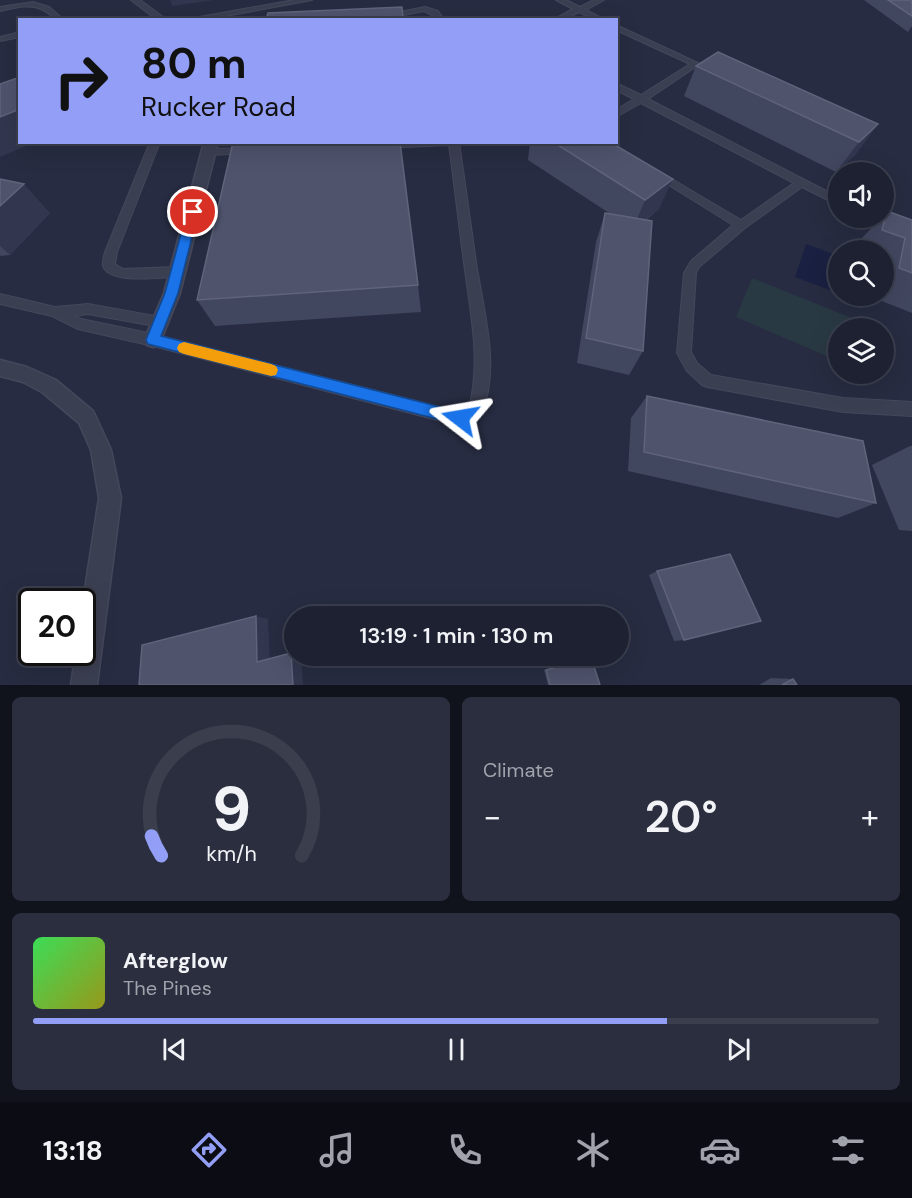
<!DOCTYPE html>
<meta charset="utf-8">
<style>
:root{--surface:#1d2132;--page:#2a2e3e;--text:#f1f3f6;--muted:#a0a3ac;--line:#3b3e4d;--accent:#939ff7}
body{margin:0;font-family:"DM Sans",sans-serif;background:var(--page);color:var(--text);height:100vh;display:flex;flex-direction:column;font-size:22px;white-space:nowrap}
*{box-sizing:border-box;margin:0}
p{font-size:20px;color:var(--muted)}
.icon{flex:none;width:33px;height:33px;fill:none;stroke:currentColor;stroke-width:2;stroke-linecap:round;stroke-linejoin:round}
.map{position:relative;height:685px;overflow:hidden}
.sheet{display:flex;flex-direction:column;gap:12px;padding:12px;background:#10121c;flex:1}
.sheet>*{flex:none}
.hud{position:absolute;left:18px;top:18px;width:600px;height:126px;border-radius:0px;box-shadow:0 6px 24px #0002,0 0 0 2px var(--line);background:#939ff7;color:#111;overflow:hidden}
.tools{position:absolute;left:828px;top:162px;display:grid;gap:12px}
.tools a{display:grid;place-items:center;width:66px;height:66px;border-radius:50%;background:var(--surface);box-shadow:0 6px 24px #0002,0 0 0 2px var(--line);font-size:30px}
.speed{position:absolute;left:18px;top:588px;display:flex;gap:12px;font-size:30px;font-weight:700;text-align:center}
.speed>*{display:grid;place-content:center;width:78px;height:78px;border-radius:50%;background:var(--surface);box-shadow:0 6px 24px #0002,0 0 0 2px var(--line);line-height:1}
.speed .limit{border:3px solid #111;border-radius:9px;background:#fff;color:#111}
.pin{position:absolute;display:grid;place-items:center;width:51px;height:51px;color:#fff;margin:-26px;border:3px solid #fff;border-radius:50%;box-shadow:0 2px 6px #0007}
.me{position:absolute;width:66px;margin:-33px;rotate:284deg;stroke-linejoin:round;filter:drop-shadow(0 0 4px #0008)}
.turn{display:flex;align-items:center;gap:21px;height:126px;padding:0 24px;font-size:27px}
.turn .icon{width:78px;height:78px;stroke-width:2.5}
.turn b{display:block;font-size:42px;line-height:51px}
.big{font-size:45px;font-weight:600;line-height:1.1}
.sheet .card{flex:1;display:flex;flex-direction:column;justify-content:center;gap:9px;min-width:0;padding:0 21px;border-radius:9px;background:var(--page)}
.sheet .dial{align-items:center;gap:0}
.dial svg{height:156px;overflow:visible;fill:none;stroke:var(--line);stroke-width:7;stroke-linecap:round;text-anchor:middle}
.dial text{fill:var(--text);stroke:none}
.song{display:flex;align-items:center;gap:18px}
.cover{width:72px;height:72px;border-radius:9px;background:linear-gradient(135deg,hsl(130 70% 55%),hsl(60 70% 35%))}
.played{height:6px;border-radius:3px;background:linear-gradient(90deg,var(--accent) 75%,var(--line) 75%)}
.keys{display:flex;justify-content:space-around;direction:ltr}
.heat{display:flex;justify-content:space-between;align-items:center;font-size:33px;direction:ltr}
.sheet .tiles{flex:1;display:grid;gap:12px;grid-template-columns:1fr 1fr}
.card:last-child{grid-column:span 2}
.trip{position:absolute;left:284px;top:606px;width:345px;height:60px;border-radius:30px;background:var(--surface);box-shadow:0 6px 24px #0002,0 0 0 2px var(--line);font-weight:600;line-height:60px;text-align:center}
.tabs{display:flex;height:96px;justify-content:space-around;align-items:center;background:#0c0d14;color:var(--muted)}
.tabs .icon{width:42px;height:42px}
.tabs .on{color:var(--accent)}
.tabs b{font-size:27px;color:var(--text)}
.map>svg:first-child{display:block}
.green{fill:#293943}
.water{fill:#1a2041}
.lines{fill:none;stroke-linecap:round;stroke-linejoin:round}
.service-casing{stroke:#45485b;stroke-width:2}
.minor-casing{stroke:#45485b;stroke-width:3}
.service{fill:#3b3f52;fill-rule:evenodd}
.minor{fill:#3b3f52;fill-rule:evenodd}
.wall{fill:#424760}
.shaded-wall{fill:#32374f}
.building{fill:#4f536c;stroke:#5f647b;stroke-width:1.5}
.route{fill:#1a73e8;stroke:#114b97;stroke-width:1.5}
.slow{fill:#f59e0b}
</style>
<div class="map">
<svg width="912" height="685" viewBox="0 0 912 685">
<rect width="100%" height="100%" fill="#272c42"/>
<path class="green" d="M752 278 872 326 871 328H838V361L736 317Z"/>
<path class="water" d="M806 244 833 254 828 274 838 278V293L795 277Z"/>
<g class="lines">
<g class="service-casing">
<path id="service" d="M131 0H140L167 20H157Z
M294 0H312L204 20H183Z
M556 0H566L580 7 594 0H604L586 10 605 20H594L579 12 564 20H553L573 9Z
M33 2 49 7 64 20C54 20 51 14 43 10 29 3 14 8 0 11V7Z
M425 7 438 11 444 20H436L432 15 424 11 379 20H359Z
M616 25 700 64 648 99 838 197V205L802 187 745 228 699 267 696 273 691 352 697 363 711 375 843 398 912 402V416L843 412 707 387 702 385 687 371 677 353 684 273 691 261 733 225 651 174 656 171 660 172 741 220 794 183 641 103 616 117V110L634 99 616 90V83L641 95 690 64 616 30Z
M20 32V37L0 41V37Z
M150 142H160L117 252 115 264 123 269 177 267 183 272 177 277C162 277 109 285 103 266 102 263 104 256 105 252Z
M459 142C465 182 470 222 476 262 483 310 502 370 480 417L460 426 153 346 78 329 52 316 0 304V294L55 307 88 304 160 317 165 318 167 322 165 326 160 327 88 314 74 316 81 319 153 334 459 412 469 408C481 362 471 316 465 270 459 228 455 187 449 145L384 148 379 145 381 142Z
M248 148 252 149V153L208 155 203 152 208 149Z
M884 215 912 220V228L877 222 871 218H884Z"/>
</g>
<g class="minor-casing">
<path id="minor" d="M204 142H218L180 293 159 345 153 347 147 345 144 340 164 293Z
M0 360 27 367 56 380 93 411 111 450 121 498 97 685H71L76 652H82V609L99 498 91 450 79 423 42 392 23 382 0 376Z"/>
</g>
<use href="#service" class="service"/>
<use href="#minor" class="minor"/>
</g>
<path class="wall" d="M864 0H911L912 4V26L908 32Z
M696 66 878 124 855 155 836 172 684 96Z
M530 142H610L659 209 646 220 643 351 629 375 577 363 596 242 605 213H609L528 160Z
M0 179 50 213 10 255 1 256 0 255Z
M887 211 912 220V313L869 296H884V250H856L860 240 881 218H884V215Z
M418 285 421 312 215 326 197 300Z
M647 396 876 503 838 518 628 471 631 418Z
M910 446H912V531L899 530 872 465Z
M657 571 684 640 674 641 649 575Z
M588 657H591L600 685H548L544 670Z
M771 678 793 679 797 685H759Z"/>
<path class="shaded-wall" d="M170 0H214L172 6Z
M20 109V142H36L0 157V117Z
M878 124 855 155 836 172 859 142Z
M673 179 659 209 633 229 645 200Z
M24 184 50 213 10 255 0 246V206Z
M256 616 268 619 270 662H257Z
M291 653H294V656H301L303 685H293Z"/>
<path class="building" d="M888 0H911L912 4V16Z
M402 7 403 20H266L268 13Z
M718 52 878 124 859 142 696 66Z
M20 77V109L0 117V84Z
M233 142H400L418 285 197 300Z
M553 142H610L673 179 645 200Z
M0 179 24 184 0 206Z
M887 211 912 220V273L899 268 905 238 882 230Z
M605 213 652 221 643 351 586 338Z
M647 396 863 441 876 503 644 452Z
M730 554 761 621 684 640 657 571Z
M256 616 257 662 291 653 293 685H139L142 645Z
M591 657 600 685H550L546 670Z
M793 679 797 685H782Z"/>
<path class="route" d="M193 208 198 212 178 293 161 336 460 412 465 414 468 418 465 423 460 425 148 344 146 340 165 293 187 212Z"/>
<path class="slow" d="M184 342 271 364 276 366 278 370 276 375 271 376 184 354 179 352 177 348 179 344Z"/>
</svg>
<div class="tools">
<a><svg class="icon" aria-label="sound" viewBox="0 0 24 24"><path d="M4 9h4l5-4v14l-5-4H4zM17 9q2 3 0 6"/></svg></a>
<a><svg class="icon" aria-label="search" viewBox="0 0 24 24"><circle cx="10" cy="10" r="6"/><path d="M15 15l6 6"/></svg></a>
<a><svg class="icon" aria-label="layers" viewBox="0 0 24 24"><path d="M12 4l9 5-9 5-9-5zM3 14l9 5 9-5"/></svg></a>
</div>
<div class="speed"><div class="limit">20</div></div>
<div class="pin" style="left:193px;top:212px;background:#d93025"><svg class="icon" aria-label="arrive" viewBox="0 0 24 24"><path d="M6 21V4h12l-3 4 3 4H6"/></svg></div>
<svg class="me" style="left:460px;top:418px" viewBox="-20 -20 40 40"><path d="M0-17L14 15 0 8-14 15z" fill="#1a73e8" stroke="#fff" stroke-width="4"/></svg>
<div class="trip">13:19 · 1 min · 130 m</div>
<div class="hud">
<div class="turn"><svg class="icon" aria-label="right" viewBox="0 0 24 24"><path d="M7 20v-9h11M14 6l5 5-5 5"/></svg><div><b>80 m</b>Rucker Road</div></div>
</div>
</div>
<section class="sheet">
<div class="tiles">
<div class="card dial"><svg viewBox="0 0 100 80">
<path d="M14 69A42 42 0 1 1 86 69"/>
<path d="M14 69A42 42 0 0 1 9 59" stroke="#939ff7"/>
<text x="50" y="56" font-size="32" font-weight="700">9</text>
<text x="50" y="72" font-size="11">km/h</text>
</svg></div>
<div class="card"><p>Climate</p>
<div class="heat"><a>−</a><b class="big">20°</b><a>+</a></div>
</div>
<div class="card">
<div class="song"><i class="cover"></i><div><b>Afterglow</b><p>The Pines</p></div></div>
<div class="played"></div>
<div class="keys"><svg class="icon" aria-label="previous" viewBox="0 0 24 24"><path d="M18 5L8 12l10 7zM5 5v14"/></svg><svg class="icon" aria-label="pause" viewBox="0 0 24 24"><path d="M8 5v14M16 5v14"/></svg><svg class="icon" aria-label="next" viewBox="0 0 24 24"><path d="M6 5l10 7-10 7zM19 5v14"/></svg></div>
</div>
</div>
</section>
<nav class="tabs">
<b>13:18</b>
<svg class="icon on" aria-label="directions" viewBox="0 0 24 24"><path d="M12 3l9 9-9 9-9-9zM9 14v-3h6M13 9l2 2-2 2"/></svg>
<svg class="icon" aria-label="music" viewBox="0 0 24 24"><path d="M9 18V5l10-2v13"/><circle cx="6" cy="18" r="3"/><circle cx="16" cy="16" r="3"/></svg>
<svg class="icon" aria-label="phone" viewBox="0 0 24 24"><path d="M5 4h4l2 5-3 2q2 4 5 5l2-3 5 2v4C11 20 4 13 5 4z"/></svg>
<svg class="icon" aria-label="climate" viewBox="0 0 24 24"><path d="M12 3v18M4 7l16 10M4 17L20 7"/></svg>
<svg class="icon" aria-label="car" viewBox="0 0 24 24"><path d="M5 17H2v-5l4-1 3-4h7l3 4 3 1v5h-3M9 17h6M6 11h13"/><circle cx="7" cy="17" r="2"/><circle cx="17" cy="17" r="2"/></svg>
<svg class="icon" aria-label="filters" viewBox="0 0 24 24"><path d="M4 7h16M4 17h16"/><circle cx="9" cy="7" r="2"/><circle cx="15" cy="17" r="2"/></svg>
</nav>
